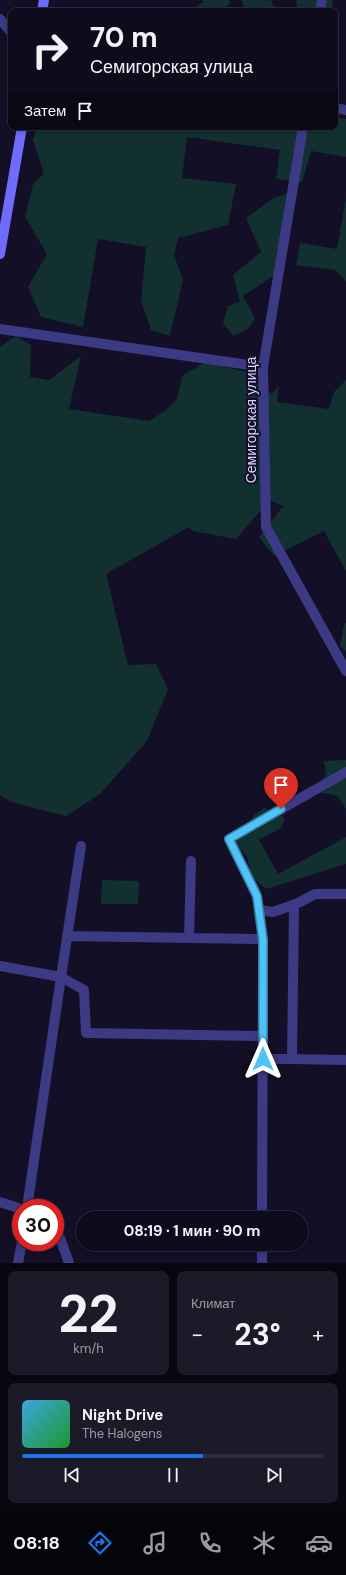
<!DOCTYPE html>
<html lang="ru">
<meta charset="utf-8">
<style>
:root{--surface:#0e0b1c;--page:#1c1929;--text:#f1f3f6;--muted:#9b9ba3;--line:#2e2b3b;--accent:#1a73e8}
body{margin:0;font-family:"DM Sans",sans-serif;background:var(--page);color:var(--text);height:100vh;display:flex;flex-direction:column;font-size:15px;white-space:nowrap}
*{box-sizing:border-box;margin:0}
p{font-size:13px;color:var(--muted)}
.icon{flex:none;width:22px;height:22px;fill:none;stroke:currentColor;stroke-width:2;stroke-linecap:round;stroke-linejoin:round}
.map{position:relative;height:1263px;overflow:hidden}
.drawer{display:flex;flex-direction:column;gap:8px;padding:8px;background:#08060f;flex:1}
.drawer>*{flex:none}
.guide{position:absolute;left:8px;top:8px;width:330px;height:122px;border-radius:8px;box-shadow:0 2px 6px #0003,0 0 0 1px var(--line);background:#0e0b1c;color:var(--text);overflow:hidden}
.speed{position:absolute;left:12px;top:1199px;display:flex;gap:8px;font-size:20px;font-weight:700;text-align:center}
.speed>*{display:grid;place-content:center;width:52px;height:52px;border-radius:50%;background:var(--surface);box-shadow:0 2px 6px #0003,0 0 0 1px var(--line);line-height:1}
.speed .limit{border:6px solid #d22;background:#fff;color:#111}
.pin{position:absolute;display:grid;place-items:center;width:34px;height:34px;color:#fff;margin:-41px -17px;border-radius:50% 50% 50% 0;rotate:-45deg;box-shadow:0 0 4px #0007}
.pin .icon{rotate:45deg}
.me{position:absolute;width:44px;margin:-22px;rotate:0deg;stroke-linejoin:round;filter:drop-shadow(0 0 3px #0008)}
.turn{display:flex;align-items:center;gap:14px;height:84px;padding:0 16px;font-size:18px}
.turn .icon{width:52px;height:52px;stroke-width:2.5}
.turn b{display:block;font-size:28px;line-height:34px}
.then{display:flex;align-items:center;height:38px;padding:0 16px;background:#0003;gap:8px;font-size:15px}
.big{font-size:30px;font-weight:700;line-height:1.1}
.drawer .card{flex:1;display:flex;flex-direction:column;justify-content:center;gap:6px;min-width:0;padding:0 14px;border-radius:8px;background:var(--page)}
.drawer .dial{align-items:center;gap:0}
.dial b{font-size:52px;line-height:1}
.song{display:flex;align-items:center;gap:12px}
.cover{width:48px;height:48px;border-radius:6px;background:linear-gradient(135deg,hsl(200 70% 55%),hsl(130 70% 35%))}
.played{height:4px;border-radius:2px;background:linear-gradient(90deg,var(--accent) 60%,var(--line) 60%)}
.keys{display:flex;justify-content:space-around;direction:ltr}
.heat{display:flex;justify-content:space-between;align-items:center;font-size:22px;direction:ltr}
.drawer .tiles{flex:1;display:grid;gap:8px;grid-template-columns:1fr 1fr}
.card:last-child{grid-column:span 2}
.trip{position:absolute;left:76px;top:1211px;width:232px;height:40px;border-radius:20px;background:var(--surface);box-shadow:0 2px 6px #0003,0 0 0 1px var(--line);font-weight:700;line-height:40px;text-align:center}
.tabs{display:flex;height:64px;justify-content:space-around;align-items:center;background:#06040b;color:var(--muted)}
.tabs .icon{width:28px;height:28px}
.tabs .selected{color:var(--accent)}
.tabs b{font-size:18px;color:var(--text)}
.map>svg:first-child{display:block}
.green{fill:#12302f}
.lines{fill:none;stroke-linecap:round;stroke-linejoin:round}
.service{stroke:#3d3a85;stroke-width:10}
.minor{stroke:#3d3a85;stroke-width:10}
.secondary{stroke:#6f6bff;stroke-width:10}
.route-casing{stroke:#337fa1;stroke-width:10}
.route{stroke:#4fc3f7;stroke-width:7}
.labels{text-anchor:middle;stroke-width:4;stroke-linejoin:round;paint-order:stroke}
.street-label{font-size:14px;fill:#d9d4ff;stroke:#130f26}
</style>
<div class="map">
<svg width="346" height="1263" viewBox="0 0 346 1263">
<rect width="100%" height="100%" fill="#130f26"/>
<path class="green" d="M202 0H229L230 4 219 11H190L203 2Z
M242 0H271L273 6 284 9 283 11H245Z
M296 0H333L331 11H298Z
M335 117 346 119V157L311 151 302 182 276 179 280 150 187 137 182 178 236 184 228 225 178 238 174 255 183 280 170 336 151 330 141 301 146 247 98 239 83 327 41 317 28 287 47 254 25 217 33 184 44 174 33 140 38 127H335Z
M288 193 275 275 243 296 255 318 249 328 233 336 223 323 228 306 240 302 233 275 261 252 246 218 272 199Z
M346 198V281L335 270 296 265 300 243 337 249Z
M16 336 31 345 30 377 49 380 81 356 69 409 149 421 166 410 177 399 182 376 205 362 256 374 259 390 272 393 279 386 277 402 329 409 334 392 346 380V571L324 531 274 556 259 537 283 506 270 500 236 539 193 531 189 527 106 574 128 665 156 664 168 689 147 741 100 794 66 816 11 802 0 795V347Z
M346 623V651L340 647 344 624Z
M346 760V809L338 796 318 792 326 772 324 761Z
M264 808 285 818 281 828 259 840 278 874 346 837V864L266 889 251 876 247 856 234 842 255 814Z
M102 880 139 881 138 904H101Z"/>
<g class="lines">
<path class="service" d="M335 108 346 110
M81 846 61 977 84 990 86 1033 263 1036
M294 905 292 1059 346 1060
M259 910 273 912 298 903 315 894H346
M67 936 262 939
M189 938 191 861
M0 966 61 977 27 1208
M263 1059H292
M55 1234 60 1238 69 1263
M18 1263 22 1242"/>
<path class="minor" d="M320 11 322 0
M0 19 11 32
M303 127 263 367 266 527 346 671
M0 329 263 367
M0 1202 21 1209
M262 1218 263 940 257 896 229 839 346 772
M262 1263V1244"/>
<path class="secondary" d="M42 11 44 0
M0 254 22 127"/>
</g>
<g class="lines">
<g class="route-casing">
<path id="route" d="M263 1059V940L257 896 229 839 281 809"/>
</g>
<use href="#route" class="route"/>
</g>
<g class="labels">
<g class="street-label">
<text transform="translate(251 420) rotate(-90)" y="5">Семигорская улица</text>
</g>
</g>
</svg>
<div class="speed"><div class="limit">30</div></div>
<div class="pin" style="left:281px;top:809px;background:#d93025"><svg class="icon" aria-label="arrive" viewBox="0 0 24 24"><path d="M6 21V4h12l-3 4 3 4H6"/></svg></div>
<svg class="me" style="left:263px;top:1059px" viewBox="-20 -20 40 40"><path d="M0-17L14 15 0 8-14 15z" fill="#4fc3f7" stroke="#fff" stroke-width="4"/></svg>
<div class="trip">08:19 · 1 мин · 90 m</div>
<div class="guide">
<div class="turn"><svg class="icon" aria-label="right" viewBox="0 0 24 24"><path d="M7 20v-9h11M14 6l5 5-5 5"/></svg><div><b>70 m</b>Семигорская улица</div></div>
<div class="then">Затем<svg class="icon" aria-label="arrive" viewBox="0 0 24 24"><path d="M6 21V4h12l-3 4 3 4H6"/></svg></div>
</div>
</div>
<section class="drawer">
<div class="tiles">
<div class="card dial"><b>22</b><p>km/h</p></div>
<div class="card"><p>Климат</p>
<div class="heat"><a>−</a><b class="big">23°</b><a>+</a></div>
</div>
<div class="card">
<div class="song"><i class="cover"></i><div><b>Night Drive</b><p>The Halogens</p></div></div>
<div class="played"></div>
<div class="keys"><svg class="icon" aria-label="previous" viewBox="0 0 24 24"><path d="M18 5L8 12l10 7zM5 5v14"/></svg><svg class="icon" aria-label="pause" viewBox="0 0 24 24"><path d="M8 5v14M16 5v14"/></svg><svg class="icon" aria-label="next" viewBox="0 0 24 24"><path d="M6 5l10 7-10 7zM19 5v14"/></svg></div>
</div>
</div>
</section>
<nav class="tabs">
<b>08:18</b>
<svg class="icon selected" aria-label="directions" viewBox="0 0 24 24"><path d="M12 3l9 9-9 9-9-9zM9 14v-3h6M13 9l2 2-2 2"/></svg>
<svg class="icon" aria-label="music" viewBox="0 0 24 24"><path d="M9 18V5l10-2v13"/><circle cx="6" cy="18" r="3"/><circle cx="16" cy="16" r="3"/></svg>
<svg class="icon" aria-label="phone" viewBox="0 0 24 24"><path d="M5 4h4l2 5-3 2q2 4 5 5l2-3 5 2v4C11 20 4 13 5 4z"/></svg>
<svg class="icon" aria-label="climate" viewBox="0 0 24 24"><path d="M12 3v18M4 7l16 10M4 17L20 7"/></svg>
<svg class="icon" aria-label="car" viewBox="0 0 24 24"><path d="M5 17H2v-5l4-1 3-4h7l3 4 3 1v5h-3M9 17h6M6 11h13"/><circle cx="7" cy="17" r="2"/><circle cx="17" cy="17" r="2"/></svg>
</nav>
